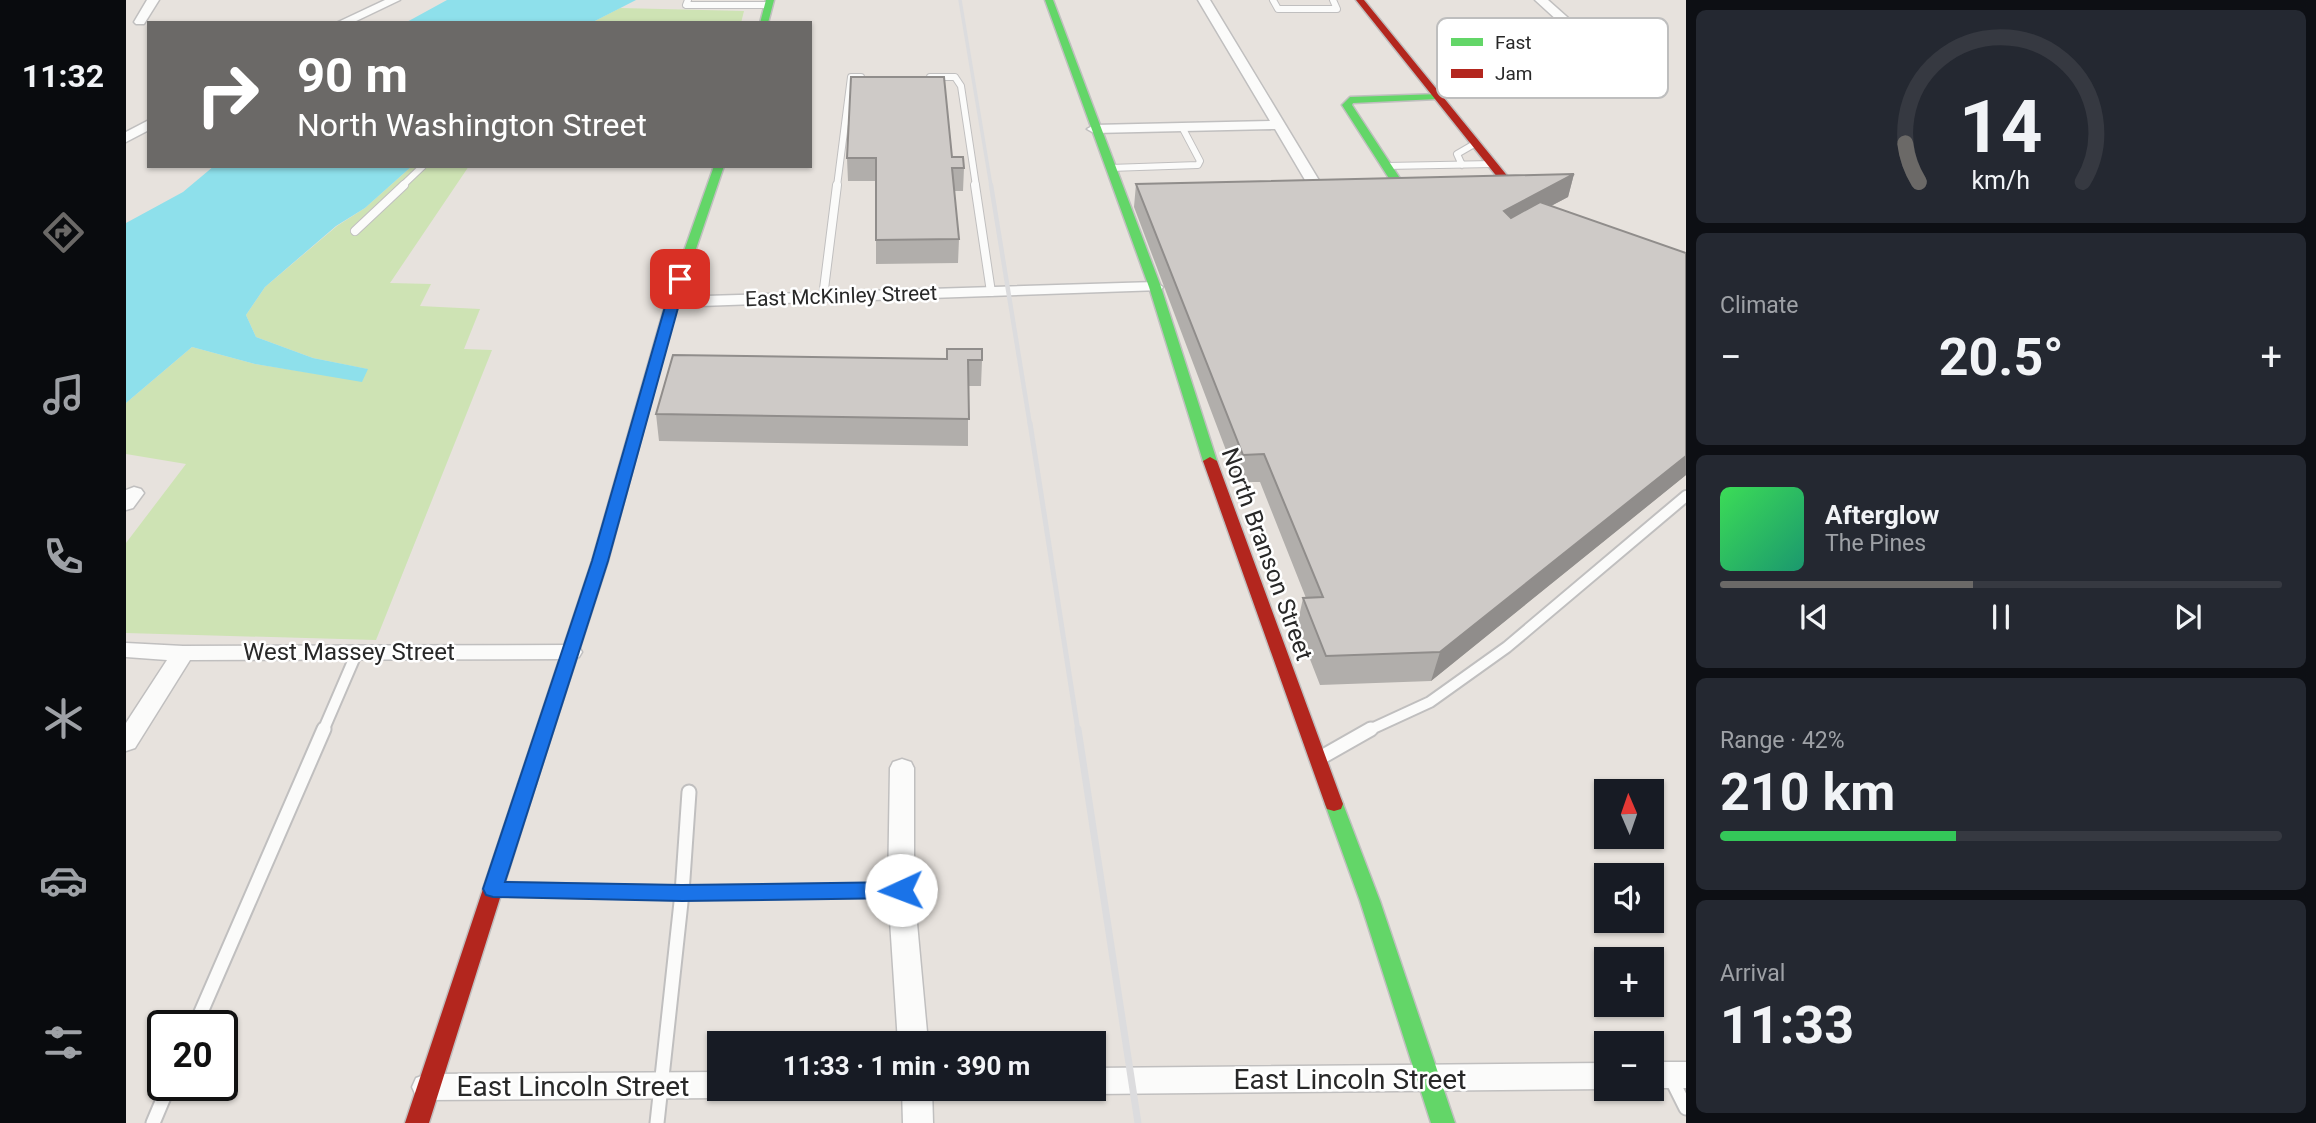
<!DOCTYPE html>
<meta charset="utf-8">
<style>
:root{--surface:#171b24;--page:#242831;--text:#f1f3f6;--muted:#9ea1a6;--line:#363941;--accent:#6b6967}
body{margin:0;font-family:Roboto,sans-serif;background:var(--page);color:var(--text);height:100vh;display:flex;flex-direction:column;font-size:26px;white-space:nowrap}
*{box-sizing:border-box;margin:0}
p{font-size:23px;color:var(--muted)}
.icon{flex:none;width:38px;height:38px;fill:none;stroke:currentColor;stroke-width:2;stroke-linecap:round;stroke-linejoin:round}
.map{position:relative;flex:1;overflow:hidden}
.side{display:flex;flex-direction:column;gap:10px;padding:10px;background:#0d0f14;width:630px}
.side>*{flex:none}
.guide{position:absolute;left:21px;top:21px;width:665px;height:147px;border-radius:0px;box-shadow:0 2px 5px #0004;background:#6b6967;color:#fff;overflow:hidden}
.needle{width:46px;rotate:358deg}
.controls{position:absolute;left:1468px;top:779px;display:grid;gap:14px}
.controls a{display:grid;place-items:center;width:70px;height:70px;border-radius:0px;background:var(--surface);box-shadow:0 2px 5px #0004;font-size:35px}
.speed{position:absolute;left:21px;top:1010px;display:flex;gap:14px;font-size:35px;font-weight:700;text-align:center}
.speed>*{display:grid;place-content:center;width:91px;height:91px;border-radius:50%;background:var(--surface);box-shadow:0 2px 5px #0004;line-height:1}
.speed .limit{border:4px solid #111;border-radius:10px;background:#fff;color:#111}
.pin{position:absolute;display:grid;place-items:center;width:60px;height:60px;color:#fff;margin:-30px;border-radius:14px;box-shadow:0 4px 10px #0006}
.me{position:absolute;width:77px;margin:-38px;rotate:268deg;stroke-linejoin:round;filter:drop-shadow(0 0 5px #0008)}
.turn{display:flex;align-items:center;gap:24px;height:147px;padding:0 35px;font-size:32px}
.turn .icon{width:91px;height:91px;stroke-width:2.5}
.turn b{display:block;font-size:49px;line-height:60px}
.big{font-size:52px;font-weight:700;line-height:1.1}
.side .widget{flex:1;display:flex;flex-direction:column;justify-content:center;gap:10px;min-width:0;padding:0 24px;border-radius:10px;background:var(--page)}
.side .dial{align-items:center;gap:0}
.dial svg{height:182px;overflow:visible;fill:none;stroke:var(--line);stroke-width:7;stroke-linecap:round;text-anchor:middle}
.dial text{fill:var(--text);stroke:none}
.song{display:flex;align-items:center;gap:21px}
.cover{width:84px;height:84px;border-radius:10px;background:linear-gradient(135deg,hsl(130 70% 55%),hsl(160 70% 35%))}
.played{height:7px;border-radius:4px;background:linear-gradient(90deg,var(--accent) 45%,var(--line) 45%)}
.keys{display:flex;justify-content:space-around;direction:ltr}
.heat{display:flex;justify-content:space-between;align-items:center;font-size:38px;direction:ltr}
.charge{height:10px;border-radius:5px;background:linear-gradient(90deg,#34c759 42%,var(--line) 0)}
.trip{position:absolute;left:581px;top:1031px;width:399px;height:70px;border-radius:0px;background:var(--surface);box-shadow:0 2px 5px #0004;font-weight:700;line-height:70px;text-align:center}
main{display:flex;flex:1;min-height:0}
.tab-bar{display:flex;flex-direction:column;width:126px;justify-content:space-around;align-items:center;background:#090b0e;color:var(--muted)}
.tab-bar .icon{width:49px;height:49px}
.tab-bar .active{color:var(--accent)}
.tab-bar b{font-size:32px;color:var(--text)}
.map>svg:first-child{display:block}
.green{fill:#cee3b4}
.water{fill:#8ee0eb}
.lines{fill:none;stroke-linecap:round;stroke-linejoin:round}
.lane-far3-casing{stroke:#c0bfbf;stroke-width:8}
.lane-far2-casing{stroke:#c0bfbf;stroke-width:10}
.lane-far1-casing{stroke:#c0bfbf;stroke-width:14}
.lane-casing{stroke:#c0bfbf;stroke-width:17}
.street-casing{stroke:#c0bfbf;stroke-width:3}
.fast-casing{stroke:#c0bfbf;stroke-width:3}
.jam-casing{stroke:#c0bfbf;stroke-width:3}
.lane-far3{stroke:#fbfbfa;stroke-width:6}
.lane-far2{stroke:#fbfbfa;stroke-width:8}
.lane-far1{stroke:#fbfbfa;stroke-width:10}
.lane{stroke:#fbfbfa;stroke-width:13}
.street{fill:#fbfbfa;fill-rule:evenodd}
.fast{fill:#63d668;fill-rule:evenodd}
.jam{fill:#b3261e;fill-rule:evenodd}
.rail-far3{stroke:#dcdcde;stroke-width:3.5}
.rail-far2{stroke:#dcdcde;stroke-width:4.5}
.rail-far1{stroke:#dcdcde;stroke-width:5}
.rail{stroke:#dcdcde;stroke-width:7}
.wall{fill:#b1aeab}
.shaded-wall{fill:#908d8b}
.building{fill:#cecac7;stroke:#908d8b;stroke-width:2}
.route{fill:#1a73e8;stroke:#114b97;stroke-width:2}
.labels{text-anchor:middle;stroke-width:5;stroke-linejoin:round;paint-order:stroke}
.far-street-label{font-size:21px;fill:#282828;stroke:#fff}
.street-label{font-size:24px;fill:#282828;stroke:#fff}
.near-street-label{font-size:28px;fill:#282828;stroke:#fff}
.key{fill:#fff;stroke:#bebebe;stroke-width:2}
.key-label{font-size:19px;fill:#282828}
</style>
<main>
<nav class="tab-bar">
<b>11:32</b>
<svg class="icon active" aria-label="directions" viewBox="0 0 24 24"><path d="M12 3l9 9-9 9-9-9zM9 14v-3h6M13 9l2 2-2 2"/></svg>
<svg class="icon" aria-label="music" viewBox="0 0 24 24"><path d="M9 18V5l10-2v13"/><circle cx="6" cy="18" r="3"/><circle cx="16" cy="16" r="3"/></svg>
<svg class="icon" aria-label="phone" viewBox="0 0 24 24"><path d="M5 4h4l2 5-3 2q2 4 5 5l2-3 5 2v4C11 20 4 13 5 4z"/></svg>
<svg class="icon" aria-label="climate" viewBox="0 0 24 24"><path d="M12 3v18M4 7l16 10M4 17L20 7"/></svg>
<svg class="icon" aria-label="car" viewBox="0 0 24 24"><path d="M5 17H2v-5l4-1 3-4h7l3 4 3 1v5h-3M9 17h6M6 11h13"/><circle cx="7" cy="17" r="2"/><circle cx="17" cy="17" r="2"/></svg>
<svg class="icon" aria-label="filters" viewBox="0 0 24 24"><path d="M4 7h16M4 17h16"/><circle cx="9" cy="7" r="2"/><circle cx="15" cy="17" r="2"/></svg>
</nav>
<div class="map">
<svg width="1560" height="1123" viewBox="0 0 1560 1123">
<rect width="100%" height="100%" fill="#e7e2dd"/>
<path class="green" d="M494 8 618 11 615 23H465Z
M286 166H343L264 283 305 284 294 306 354 309 338 349 366 350 250 640 0 633V543L60 464 0 454V403L66 347 129 364 236 381 241 369 187 358 130 337 120 315 139 287 211 226 239 208Z"/>
<path class="water" d="M321 0H510L465 23H279Z
M88 166H286L239 208 210 226 139 287 120 315 130 337 187 358 242 369 236 382 129 364 66 347 0 403V223L57 192Z"/>
<g class="lines">
<g class="lane-far3-casing">
<path id="lane-far3" d="M562 0 560 5H643
M1147 0 1152 9H1211L1207 0
M804 77H829L835 86 850 186
M1336 165 1331 154 1350 143
M1260 166 1367 164
M984 168 1072 165 1074 161 1056 127
M276 186 297 166
M711 186 725 77H735"/>
</g>
<g class="lane-far2-casing">
<path id="lane-far2" d="M849 185 865 292
M229 231 278 185
M697 297 711 185"/>
</g>
<g class="lane-far1-casing">
<path id="lane-far1" d="M197 731 231 652
M1241 731 1304 702 1381 647 1560 496"/>
</g>
<g class="lane-casing">
<path id="lane" d="M1194 758 1245 729
M373 889 556 893 773 890
M69 1026 198 729
M1544 1076 1560 1108
M27 1123 43 1085
M531 1123 556 893 563 792"/>
</g>
<g class="street-casing">
<path id="street" d="M21 0H33L18 24H10L8 22Z
M259 0H274L226 23H210Z
M1072 0H1084L1194 182 1192 185H1182L1149 129 968 133 961 129 968 125 1144 121Z
M1409 0H1422L1476 48V54H1468Z
M23 120V130L0 142V132Z
M1029 282 1037 287 1035 290 546 307 538 302 546 297Z
M8 487 15 489 18 493 7 508 0 510V490Z
M0 643 57 646 445 645 453 647 456 652 453 657 445 659 64 660 9 748 0 751V723L41 660 0 657Z
M776 759 785 762 788 768V890L802 1043H772L762 890 764 768 767 762Z
M1526 1062H1560V1088H1526Z
M1480 1063V1089L968 1094 957 1088H968V1068Z
M593 1072V1088H606L604 1094 593 1098 301 1100 290 1096 286 1087 290 1078 301 1074Z
M776 1088H806L807 1123H777Z"/>
</g>
<g class="fast-casing">
<path id="fast" d="M640 0H648L642 23H634Z
M919 0H927L1035 287 1091 461 1089 464H1079L1077 461 1023 287Z
M1314 94V98L1311 99 1227 103 1226 105 1281 189 1301 192 1306 195 1301 198 1273 194 1216 105 1224 97Z
M588 166H598L552 302 482 561 410 784 408 789 401 791 394 789 392 784 466 561 540 302Z
M1208 797 1215 799 1217 804 1254 901 1329 1123H1305L1234 901 1199 804 1201 799Z"/>
</g>
<g class="jam-casing">
<path id="jam" d="M1230 0H1238L1392 189V193L1364 195V191L1380 188Z
M1084 457 1091 461 1217 804 1215 809 1208 811 1201 809 1199 804 1077 461Z
M401 777 408 779 410 784 303 1123H279L392 784 394 779Z"/>
</g>
<use href="#lane-far3" class="lane-far3"/>
<use href="#lane-far2" class="lane-far2"/>
<use href="#lane-far1" class="lane-far1"/>
<use href="#lane" class="lane"/>
<use href="#street" class="street"/>
<use href="#fast" class="fast"/>
<use href="#jam" class="jam"/>
<path class="rail-far3" d="M834 0 865 186"/>
<path class="rail-far2" d="M865 185 904 425"/>
<path class="rail-far1" d="M904 423 952 731"/>
<path class="rail" d="M952 729 1012 1123"/>
</g>
<path class="wall" d="M826 157 838 168 837 191H828L833 239 832 263 750 264V181H722L721 158Z
M1448 174 1442 197 1425 206 1560 253V475L1305 681 1194 685 1171 626 1177 598H1180L1134 482H1112L1008 207 1010 184Z
M547 355 856 360 855 386H842V446L533 441 530 414Z"/>
<path class="shaded-wall" d="M1448 174 1442 197 1372 234 1378 211Z
M1560 456V475L1305 681 1314 652Z"/>
<path class="building" d="M725 77H818L826 157H837L838 168H826L833 239 750 240V158H721Z
M1448 174 1378 211 1385 218 1414 202 1560 253V456L1314 652 1200 656 1177 598 1197 597 1138 454 1117 455 1010 184Z
M821 349H856V360H842L843 419 530 414 547 355 821 359Z"/>
<path class="route" d="M554 275 560 279 482 561 379 882 556 885 775 882 782 884 785 890 782 895 775 898 556 901 367 897 360 895 357 889 466 561 547 279Z"/>
<g class="labels">
<g class="far-street-label">
<text transform="translate(715 296) rotate(-2)" y="7">East McKinley Street</text>
</g>
<g class="street-label">
<text transform="translate(1141 554) rotate(70)" y="8">North Branson Street</text>
<text x="223" y="660">West Massey Street</text>
</g>
<g class="near-street-label">
<text x="1224" y="1089">East Lincoln Street</text>
<text x="447" y="1096">East Lincoln Street</text>
</g>
</g>
<rect x="1311" y="18" width="231" height="80" rx="10" class="key"/>
<rect x="1325" y="38" width="32" height="8" fill="#63d668"/>
<rect x="1325" y="69" width="32" height="9" fill="#b3261e"/>
<g class="key-label">
<text x="1369" y="49">Fast</text>
<text x="1369" y="80">Jam</text>
</g>
</svg>
<div class="controls">
<a><svg class="needle" viewBox="-14 -14 28 28"><path d="M0-13l5 13h-10z" fill="#e53935"/><path d="M0 13l5-13h-10z" fill="#9ea1a6"/></svg></a>
<a><svg class="icon" aria-label="sound" viewBox="0 0 24 24"><path d="M4 9h4l5-4v14l-5-4H4zM17 9q2 3 0 6"/></svg></a>
<a>+</a>
<a>−</a>
</div>
<div class="speed"><div class="limit">20</div></div>
<div class="pin" style="left:554px;top:279px;background:#d93025"><svg class="icon" aria-label="arrive" viewBox="0 0 24 24"><path d="M6 21V4h12l-3 4 3 4H6"/></svg></div>
<svg class="me" style="left:775px;top:890px" viewBox="-20 -20 40 40"><circle r="19" fill="#fff"/><path d="M0-13L10 11 0 6-10 11z" fill="#1a73e8"/></svg>
<div class="trip">11:33 · 1 min · 390 m</div>
<div class="guide">
<div class="turn"><svg class="icon" aria-label="right" viewBox="0 0 24 24"><path d="M7 20v-9h11M14 6l5 5-5 5"/></svg><div><b>90 m</b>North Washington Street</div></div>
</div>
</div>
<section class="side">
<div class="widget dial"><svg viewBox="0 0 100 80">
<path d="M14 69A42 42 0 1 1 86 69"/>
<path d="M14 69A42 42 0 0 1 8 52" stroke="#6b6967"/>
<text x="50" y="56" font-size="32" font-weight="700">14</text>
<text x="50" y="72" font-size="11">km/h</text>
</svg></div>
<div class="widget"><p>Climate</p>
<div class="heat"><a>−</a><b class="big">20.5°</b><a>+</a></div>
</div>
<div class="widget">
<div class="song"><i class="cover"></i><div><b>Afterglow</b><p>The Pines</p></div></div>
<div class="played"></div>
<div class="keys"><svg class="icon" aria-label="previous" viewBox="0 0 24 24"><path d="M18 5L8 12l10 7zM5 5v14"/></svg><svg class="icon" aria-label="pause" viewBox="0 0 24 24"><path d="M8 5v14M16 5v14"/></svg><svg class="icon" aria-label="next" viewBox="0 0 24 24"><path d="M6 5l10 7-10 7zM19 5v14"/></svg></div>
</div>
<div class="widget"><p>Range · 42%</p><b class="big">210 km</b><div class="charge"></div></div>
<div class="widget"><p>Arrival</p><b class="big">11:33</b></div>
</section>
</main>
